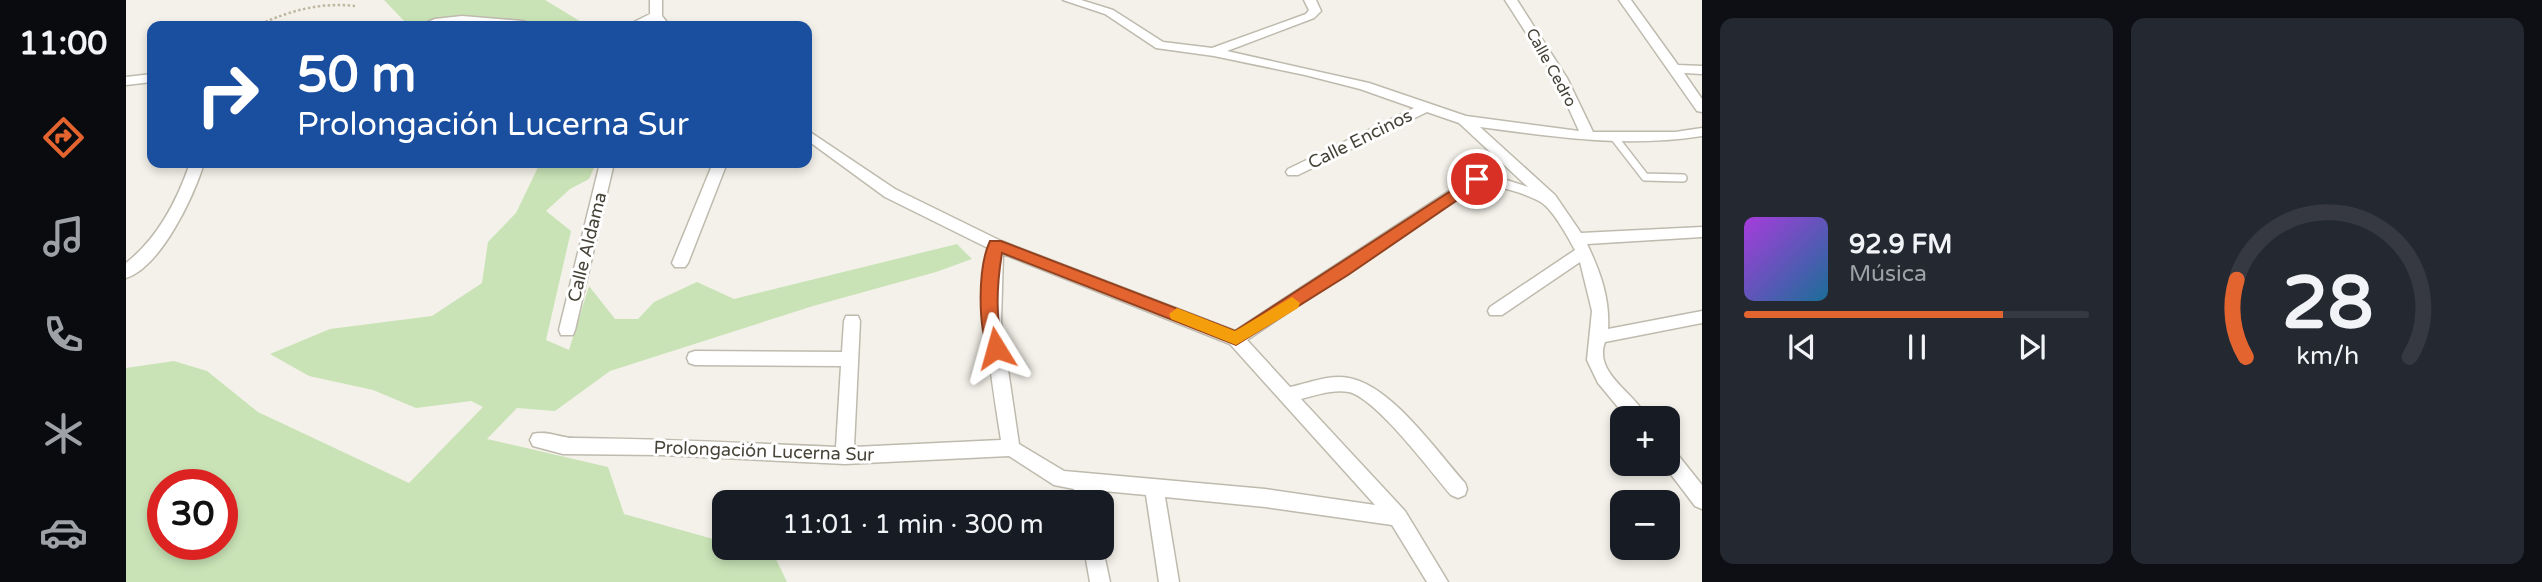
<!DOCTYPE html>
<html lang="es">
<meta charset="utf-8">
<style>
:root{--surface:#171b24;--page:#242831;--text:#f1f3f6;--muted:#9ea1a6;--line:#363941;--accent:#e4642f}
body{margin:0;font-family:"Varela Round",sans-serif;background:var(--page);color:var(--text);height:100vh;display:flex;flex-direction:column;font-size:26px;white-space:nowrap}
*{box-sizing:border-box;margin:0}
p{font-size:23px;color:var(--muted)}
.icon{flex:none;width:38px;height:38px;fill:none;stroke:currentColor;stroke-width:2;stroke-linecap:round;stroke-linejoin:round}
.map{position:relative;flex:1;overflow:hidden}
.drawer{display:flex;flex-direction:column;gap:18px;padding:18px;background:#0d0f14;width:840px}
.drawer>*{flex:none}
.banner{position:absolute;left:21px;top:21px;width:665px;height:147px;border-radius:14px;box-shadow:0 4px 10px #0003;background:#1a4fa0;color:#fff;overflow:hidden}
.fabs{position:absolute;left:1484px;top:406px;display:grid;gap:14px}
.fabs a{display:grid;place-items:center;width:70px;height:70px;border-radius:14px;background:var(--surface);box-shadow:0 4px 10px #0003;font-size:35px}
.speed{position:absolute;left:21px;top:469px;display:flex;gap:14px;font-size:35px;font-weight:700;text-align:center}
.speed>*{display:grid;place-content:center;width:91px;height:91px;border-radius:50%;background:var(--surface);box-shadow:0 4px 10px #0003;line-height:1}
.speed .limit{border:10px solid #d22;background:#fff;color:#111}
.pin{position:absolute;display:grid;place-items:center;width:60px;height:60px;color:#fff;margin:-30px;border:4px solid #fff;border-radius:50%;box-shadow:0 2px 7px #0007}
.me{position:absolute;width:77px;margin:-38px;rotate:352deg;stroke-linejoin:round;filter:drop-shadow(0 0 5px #0008)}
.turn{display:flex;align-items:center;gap:24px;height:147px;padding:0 35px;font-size:32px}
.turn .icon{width:91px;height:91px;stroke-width:2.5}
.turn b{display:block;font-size:49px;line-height:60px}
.drawer .card{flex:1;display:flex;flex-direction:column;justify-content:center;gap:10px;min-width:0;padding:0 24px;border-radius:14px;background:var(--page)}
.drawer .dial{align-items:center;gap:0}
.dial svg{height:182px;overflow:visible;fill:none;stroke:var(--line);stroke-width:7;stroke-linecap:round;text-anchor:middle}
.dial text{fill:var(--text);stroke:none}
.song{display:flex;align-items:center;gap:21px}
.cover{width:84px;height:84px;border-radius:10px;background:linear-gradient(135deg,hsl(280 70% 55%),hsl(200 70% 35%))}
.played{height:7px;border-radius:4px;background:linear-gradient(90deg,var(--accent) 75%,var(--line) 75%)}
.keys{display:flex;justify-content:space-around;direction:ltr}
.drawer .tiles{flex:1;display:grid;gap:18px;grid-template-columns:repeat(2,1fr)}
.trip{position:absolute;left:586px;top:490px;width:402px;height:70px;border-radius:14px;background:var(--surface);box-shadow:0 4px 10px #0003;font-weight:600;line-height:70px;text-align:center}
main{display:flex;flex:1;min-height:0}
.tab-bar{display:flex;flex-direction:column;width:126px;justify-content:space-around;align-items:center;background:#090b0e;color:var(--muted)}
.tab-bar .icon{width:49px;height:49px}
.tab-bar .active{color:var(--accent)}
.tab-bar b{font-size:32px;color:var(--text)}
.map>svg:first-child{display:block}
.green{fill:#c9e3b6;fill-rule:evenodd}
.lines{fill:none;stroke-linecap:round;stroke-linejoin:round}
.service-casing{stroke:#bebaad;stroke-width:10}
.minor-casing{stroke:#bebaad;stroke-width:3}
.path{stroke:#beb8a0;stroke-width:2.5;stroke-dasharray:2.5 2.5;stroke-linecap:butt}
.service{stroke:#fff;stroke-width:7}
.minor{fill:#fff;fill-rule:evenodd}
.route{fill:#e4642f;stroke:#94411f;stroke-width:2}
.slow{fill:#f59e0b}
.labels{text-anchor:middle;stroke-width:6;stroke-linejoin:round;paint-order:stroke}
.far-street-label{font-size:16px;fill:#464338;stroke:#fff}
.street-label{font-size:18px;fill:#464338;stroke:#fff}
</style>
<main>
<nav class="tab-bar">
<b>11:00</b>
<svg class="icon active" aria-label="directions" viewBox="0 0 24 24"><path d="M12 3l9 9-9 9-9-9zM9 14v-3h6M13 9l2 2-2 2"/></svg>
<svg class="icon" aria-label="music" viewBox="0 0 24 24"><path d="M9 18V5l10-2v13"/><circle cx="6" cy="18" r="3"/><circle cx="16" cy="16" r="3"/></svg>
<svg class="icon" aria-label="phone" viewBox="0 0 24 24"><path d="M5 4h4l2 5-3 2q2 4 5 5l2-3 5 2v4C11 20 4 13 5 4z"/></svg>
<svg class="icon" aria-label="climate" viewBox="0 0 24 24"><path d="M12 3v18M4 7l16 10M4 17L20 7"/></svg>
<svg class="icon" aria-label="car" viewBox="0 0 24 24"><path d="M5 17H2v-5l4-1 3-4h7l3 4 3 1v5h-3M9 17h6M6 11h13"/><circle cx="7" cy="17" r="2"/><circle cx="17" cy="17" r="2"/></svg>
</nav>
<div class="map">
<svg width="1576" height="582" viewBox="0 0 1576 582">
<rect width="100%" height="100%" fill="#f3f1e9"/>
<path class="green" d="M258 0H419L462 26H283Z
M414 163H470L463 179 444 189 420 211 445 231 420 340 443 350 463 286 489 319H512L528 302 571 282 608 299 831 244 846 259 810 272 687 306 484 371 429 411 391 408 361 439 482 467 498 514 598 542V548H623L647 553 661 582H0V368L48 361 81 371 132 412 283 483 357 407 345 401 290 408 247 390 183 376 144 354 204 329 306 316 356 283 362 242 390 213ZM37 485H96V544H37Z"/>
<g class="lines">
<g class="service-casing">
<path id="service" d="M1488 137 1519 177 1557 178"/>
</g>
<g class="minor-casing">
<path id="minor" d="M524 0H536V16L544 26H532L528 21 516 26H500L524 14Z
M937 0H955L987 10 1037 42 1086 48 1180 14 1183 10 1178 0H1190L1195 11 1188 18 1101 51 1243 83 1340 116 1453 131 1429 78 1379 0H1391L1441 78 1467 132H1549L1576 128V136C1499 148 1429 137 1354 127L1429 195 1455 233 1576 227V237L1461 244C1474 271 1484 298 1482 329L1576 311V323L1479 342C1467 374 1510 393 1521 418H1501L1472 383 1461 360 1466 311 1454 262 1376 315H1364L1362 311 1364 307 1449 250C1443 239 1426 207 1413 201 1396 192 1372 186 1353 184L1121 340 1164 387C1183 383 1204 374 1223 378 1266 386 1311 452 1339 483L1341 489 1339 495 1332 498 1325 495C1305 472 1251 399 1223 392 1208 389 1190 395 1175 399L1279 511 1322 582H1301L1266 525 1139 507 1039 497 1053 582H1033L1020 495 967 490 969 502H951L948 489 928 485 883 456 719 464 536 455 437 454 407 446 404 440 407 434C419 430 435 438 448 438 536 439 623 443 710 447L715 366 569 365 563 363 561 358 563 353 569 351 716 352 718 321 720 316H732L734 321 728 447 875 440C865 376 854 313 862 248L759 197 681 140V130L769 189 875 241 1109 331 1346 176H1368L1402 187 1333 123 1301 112 1172 175H1162L1160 172 1162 169 1288 108 1234 89 1179 75 1088 56 1030 48 979 14ZM877 254 1104 344 1249 505 1139 489 938 471 893 444 875 322Z
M1493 0H1505L1552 65 1576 66V74L1558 73 1576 99V112L1571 111Z
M336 16 396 21 414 26 336 23 292 26 309 19Z
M26 74V82L0 85V77Z
M64 163H78C68 196 35 267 0 278V263C32 238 51 201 64 163Z
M474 163H488L449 330 447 335H435L433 330Z
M587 163H601L562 263 559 267H549L546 263Z
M1542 448 1548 450 1576 485V509L1569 506 1537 464H1542Z
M976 545 984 582H964L958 548H976Z"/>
</g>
<path class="path" d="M130 26C163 11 193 2 229 6"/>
<use href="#service" class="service"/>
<use href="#minor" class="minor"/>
</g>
<path class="route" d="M1351 174 1358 179 1356 183 1222 275 1110 345 876 253C872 277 870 302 873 326 874 335 880 344 876 353H864C851 328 852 266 864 241H875L1109 331Z"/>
<path class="slow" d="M1166 297 1174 303 1172 308 1110 345 1045 319 1043 314 1051 308 1109 331Z"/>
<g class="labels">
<g class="far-street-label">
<text transform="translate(1426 67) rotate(61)" y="6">Calle Cedro</text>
</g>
<g class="street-label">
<text transform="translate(1234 139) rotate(-26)" y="6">Calle Encinos</text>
<text transform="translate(461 247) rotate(-76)" y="6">Calle Aldama</text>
<text transform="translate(638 451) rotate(2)" y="6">Prolongación Lucerna Sur</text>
</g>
</g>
</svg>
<div class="fabs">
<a>+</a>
<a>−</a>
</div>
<div class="speed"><div class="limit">30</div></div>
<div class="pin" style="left:1351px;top:179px;background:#d93025"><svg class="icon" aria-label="arrive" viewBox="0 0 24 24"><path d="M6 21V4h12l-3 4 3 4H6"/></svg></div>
<svg class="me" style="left:870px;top:348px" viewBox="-20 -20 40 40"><path d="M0-17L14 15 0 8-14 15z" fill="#e4642f" stroke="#fff" stroke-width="4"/></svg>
<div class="trip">11:01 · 1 min · 300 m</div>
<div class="banner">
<div class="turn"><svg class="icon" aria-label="right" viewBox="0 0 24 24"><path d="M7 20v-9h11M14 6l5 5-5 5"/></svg><div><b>50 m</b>Prolongación Lucerna Sur</div></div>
</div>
</div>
<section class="drawer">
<div class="tiles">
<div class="card">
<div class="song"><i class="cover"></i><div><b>92.9 FM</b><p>Música</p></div></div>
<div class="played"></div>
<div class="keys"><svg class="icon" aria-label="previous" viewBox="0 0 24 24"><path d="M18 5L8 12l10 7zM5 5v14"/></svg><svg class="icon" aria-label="pause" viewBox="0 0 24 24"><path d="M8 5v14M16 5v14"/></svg><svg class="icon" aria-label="next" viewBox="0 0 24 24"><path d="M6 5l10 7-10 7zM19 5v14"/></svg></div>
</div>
<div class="card dial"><svg viewBox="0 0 100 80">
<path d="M14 69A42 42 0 1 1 86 69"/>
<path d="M14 69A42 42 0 0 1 10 35" stroke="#e4642f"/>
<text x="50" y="56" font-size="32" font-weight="700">28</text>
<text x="50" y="72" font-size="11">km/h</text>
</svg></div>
</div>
</section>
</main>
